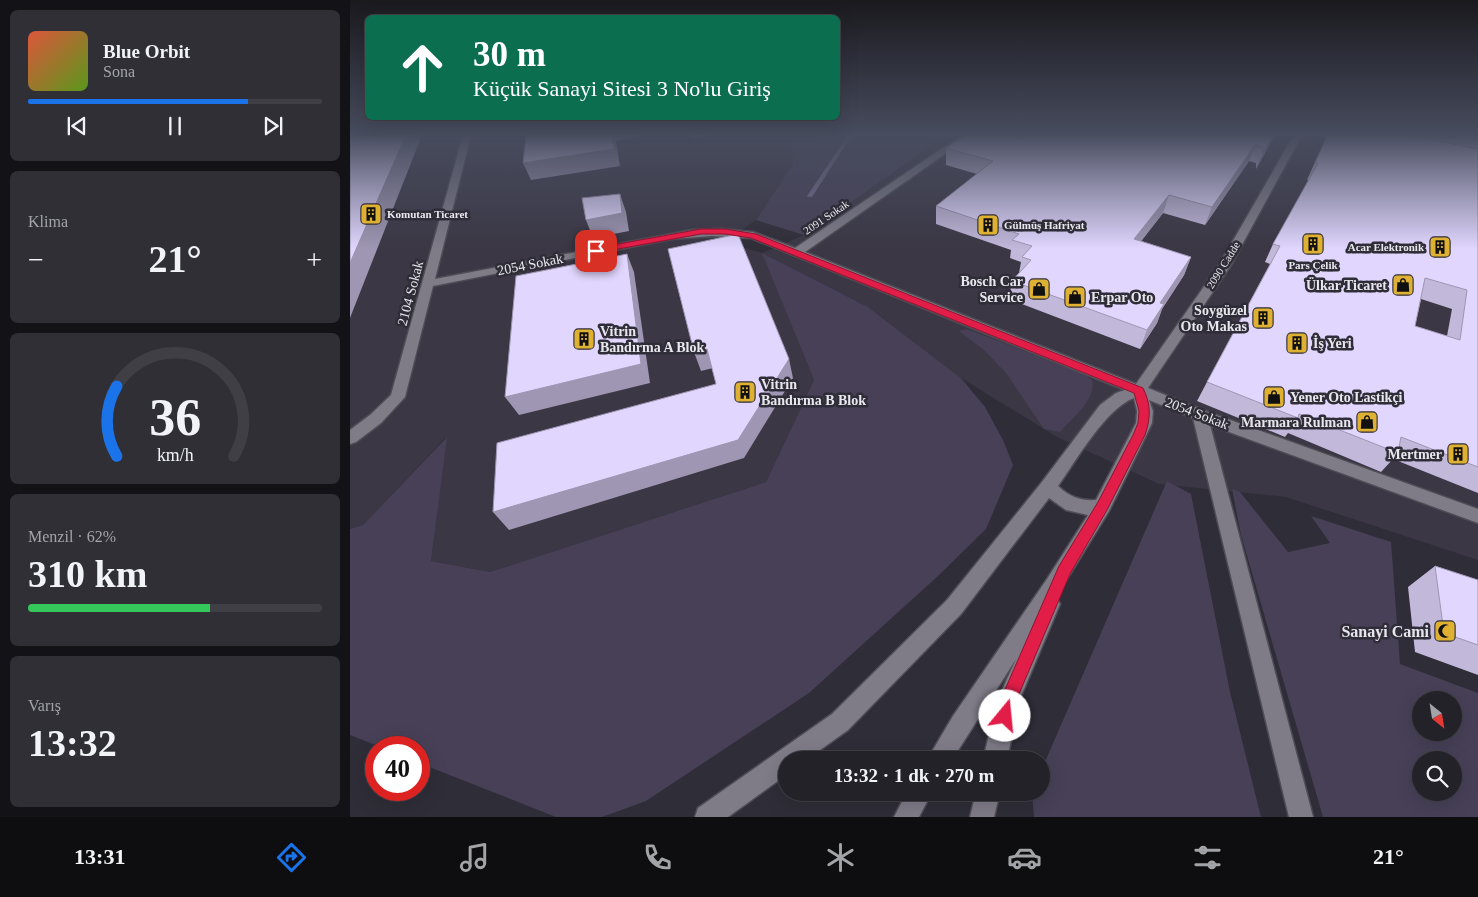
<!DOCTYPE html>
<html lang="tr">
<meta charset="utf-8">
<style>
:root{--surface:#232229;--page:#2f2f35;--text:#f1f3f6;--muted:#a3a4a8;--line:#403f46;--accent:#1a73e8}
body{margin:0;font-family:Georgia,serif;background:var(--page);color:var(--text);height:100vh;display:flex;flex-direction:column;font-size:19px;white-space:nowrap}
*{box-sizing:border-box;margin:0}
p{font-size:16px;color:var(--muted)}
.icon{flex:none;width:28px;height:28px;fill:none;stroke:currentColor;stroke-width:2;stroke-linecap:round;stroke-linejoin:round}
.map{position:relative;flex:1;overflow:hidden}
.drawer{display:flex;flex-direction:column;gap:10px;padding:10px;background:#131317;width:350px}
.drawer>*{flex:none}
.guide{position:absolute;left:15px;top:15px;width:475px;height:105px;border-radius:8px;box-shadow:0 5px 20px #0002,0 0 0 1px var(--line);background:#0b6e4f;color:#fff;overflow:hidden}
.needle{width:32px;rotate:150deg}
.buttons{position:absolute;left:1062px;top:691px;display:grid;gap:10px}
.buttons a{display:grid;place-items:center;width:50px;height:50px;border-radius:50%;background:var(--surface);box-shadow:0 5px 20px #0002,0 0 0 1px var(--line);font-size:25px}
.speed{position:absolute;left:15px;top:736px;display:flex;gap:10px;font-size:25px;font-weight:700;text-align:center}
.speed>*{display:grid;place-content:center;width:65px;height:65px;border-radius:50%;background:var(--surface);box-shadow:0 5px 20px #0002,0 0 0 1px var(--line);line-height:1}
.speed .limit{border:8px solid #d22;background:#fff;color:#111}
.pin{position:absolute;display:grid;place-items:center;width:42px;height:42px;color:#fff;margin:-21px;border-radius:10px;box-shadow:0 2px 8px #0006}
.me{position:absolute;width:55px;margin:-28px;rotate:17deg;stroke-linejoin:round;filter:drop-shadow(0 0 4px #0008)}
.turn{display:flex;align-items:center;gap:18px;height:105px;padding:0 25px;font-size:22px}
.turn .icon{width:65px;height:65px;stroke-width:2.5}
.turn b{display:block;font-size:35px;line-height:42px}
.big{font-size:38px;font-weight:700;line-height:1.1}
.drawer .card{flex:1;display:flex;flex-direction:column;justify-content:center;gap:8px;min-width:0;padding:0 18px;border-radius:8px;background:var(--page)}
.drawer .dial{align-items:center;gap:0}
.dial svg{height:130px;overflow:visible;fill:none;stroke:var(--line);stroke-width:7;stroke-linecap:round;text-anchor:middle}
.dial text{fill:var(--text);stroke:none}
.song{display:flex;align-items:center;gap:15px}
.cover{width:60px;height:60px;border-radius:8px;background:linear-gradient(135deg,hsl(10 70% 55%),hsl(90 70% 35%))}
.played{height:5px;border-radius:2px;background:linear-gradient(90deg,var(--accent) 75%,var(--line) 75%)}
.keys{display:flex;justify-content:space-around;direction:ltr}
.heat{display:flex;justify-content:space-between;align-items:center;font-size:28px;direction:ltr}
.charge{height:8px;border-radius:4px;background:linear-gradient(90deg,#34c759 62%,var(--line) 0)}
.trip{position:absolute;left:428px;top:751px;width:272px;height:50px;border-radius:25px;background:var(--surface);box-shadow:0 5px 20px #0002,0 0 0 1px var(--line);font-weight:700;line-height:50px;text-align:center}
.menu{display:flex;height:80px;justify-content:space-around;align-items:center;background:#0e0e10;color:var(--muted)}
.menu .icon{width:35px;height:35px}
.menu .active{color:var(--accent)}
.menu b{font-size:22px;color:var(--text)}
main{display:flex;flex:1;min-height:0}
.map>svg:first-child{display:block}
.built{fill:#3b3745}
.green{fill:#474057;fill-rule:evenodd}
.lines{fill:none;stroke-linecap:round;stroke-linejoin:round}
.stream{fill:#776d90;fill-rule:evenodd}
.minor-casing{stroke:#4e4c54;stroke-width:3}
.minor{fill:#7f7c88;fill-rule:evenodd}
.wall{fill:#c2b8da;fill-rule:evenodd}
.shaded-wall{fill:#9e96b2}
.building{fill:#e1d6fe;stroke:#9e96b2;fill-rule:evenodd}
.route{fill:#e11d48;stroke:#92132f}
.labels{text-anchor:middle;stroke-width:5;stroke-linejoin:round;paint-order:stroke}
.far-poi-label{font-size:11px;font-weight:bold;fill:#e9e7ee;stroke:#2f2d37;text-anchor:start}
.far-street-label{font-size:11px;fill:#e9e7ee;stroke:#2f2d37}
.street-label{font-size:14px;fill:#e9e7ee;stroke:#2f2d37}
.poi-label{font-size:14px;font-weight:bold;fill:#e9e7ee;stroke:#2f2d37;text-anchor:end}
.near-poi-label{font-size:16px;font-weight:bold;fill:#e9e7ee;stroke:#2f2d37;text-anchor:end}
</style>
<main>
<section class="drawer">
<div class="card">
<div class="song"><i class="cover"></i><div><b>Blue Orbit</b><p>Sona</p></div></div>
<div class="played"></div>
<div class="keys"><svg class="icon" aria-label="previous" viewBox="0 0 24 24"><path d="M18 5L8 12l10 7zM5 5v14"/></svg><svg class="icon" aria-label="pause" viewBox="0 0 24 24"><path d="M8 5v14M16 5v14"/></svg><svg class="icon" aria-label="next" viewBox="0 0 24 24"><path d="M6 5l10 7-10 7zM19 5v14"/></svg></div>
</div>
<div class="card"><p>Klima</p>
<div class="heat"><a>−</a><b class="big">21°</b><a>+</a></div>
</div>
<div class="card dial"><svg viewBox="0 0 100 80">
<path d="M14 69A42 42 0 1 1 86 69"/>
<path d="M14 69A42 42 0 0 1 14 26" stroke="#1a73e8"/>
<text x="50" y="56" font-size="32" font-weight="700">36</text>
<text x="50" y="72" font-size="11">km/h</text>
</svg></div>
<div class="card"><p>Menzil · 62%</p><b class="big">310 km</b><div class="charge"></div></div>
<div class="card"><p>Varış</p><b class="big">13:32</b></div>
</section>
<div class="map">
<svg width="1128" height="817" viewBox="0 0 1128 817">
<rect width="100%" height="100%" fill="#2f2d37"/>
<path class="built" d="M0 135H441L443 164 406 220 375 242 412 253 454 235 597 135H1128V560L936 497 809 484 707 437 611 378 518 307 413 254 464 380 416 482 140 572 81 561 96 437 13 525 0 529Z"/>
<path class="green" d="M441 135H597L454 235 406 220 443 164Z
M412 253 518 307 611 378 635 407 653 440 663 465 636 529 588 576 459 693 296 801 252 817H206L69 763V748L31 747 0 735V529L13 525 97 437 81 561 140 572 416 482 464 380Z
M617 329 732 373 742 380C747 399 722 418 710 432L694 429 656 373 634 350 609 331Z
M817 481 841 494 880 692 911 817H684L682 793 691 792V771Z
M882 489 890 492 938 552 980 543 961 516 1041 542 1050 664 1128 693V817H973L891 535ZM1071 700H1104V732H1071ZM1071 760H1104V792H1071Z"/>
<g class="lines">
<path class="stream" d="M498 135H502L462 197H458L457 196Z"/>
<g class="minor-casing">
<path id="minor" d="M113 135H121L85 279 342 230 372 229 403 232 445 248 612 135H622L455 252 786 384 869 265 944 135H952L881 265 798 388 855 411 1128 509V523L860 425 963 817H939L843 418 799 400 803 411 802 423 792 444 759 511 706 597 710 604 669 701 657 760H633L647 701 666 659 602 760H577L603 716 697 579 738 515 716 510 699 498 611 614 498 730 456 760H436V775L378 817H345L348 808 482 714 597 600 692 482 750 405 766 393 775 390 401 238 362 236 321 239 83 286 55 397 31 423 6 442 0 444V430L20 415 41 395ZM784 398 787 411 786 423 746 500C730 501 720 497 708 486 726 461 756 408 784 398Z
M557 792H582L569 817H544Z
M626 792H650L644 817H620Z"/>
</g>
<use href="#minor" class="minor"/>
</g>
<path class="wall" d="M925 135 906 169V163L899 161 855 225 813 213 791 241 841 257 834 275 812 309 807 323 790 349 659 299 662 281 669 273 671 262 660 258 661 250 586 224V206L627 174 596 165V148Z
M977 135H1128V493L1043 459 1031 472 938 433 935 437 847 401 857 382 920 264 915 262 923 244 959 180H957ZM1071 299 1102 309 1097 336 1065 326Z
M1085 566 1128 580V675L1065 652 1058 587Z"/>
<path class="shaded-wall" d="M56 135H72L0 318V263Z
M262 135H289V136L266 141 270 166 181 180 173 163Z
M341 135H365L341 138Z
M923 135H925L906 169 913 152Z
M905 145 899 161 855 225 862 207Z
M270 194 276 212 279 231 243 238 236 220Z
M819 195 813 213 779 257 784 239Z
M277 254 284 272 300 383 169 415 155 397Z
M841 257 834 275 812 309 807 323 790 349 797 330 810 303Z
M357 349 363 368 351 371 344 352Z
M439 359 443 378 394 458 159 530 143 512Z"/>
<path class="building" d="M0 135H56L0 263Z
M176 135H262L264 149 173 163Z
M616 135H923L913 152V147L905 145 862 207 819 195 784 239 841 257 810 303 814 304 797 330 662 281 681 260 672 257 682 246 662 240 669 234 586 206 643 161 596 148Z
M978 135H1058L1128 149V467L1051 437 1048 453 949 414 948 418 857 382 930 246 923 244 968 163H965ZM1075 278 1117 290 1110 340 1065 326Z
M1104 135H1128V140Z
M270 194 272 213 236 220 232 198Z
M388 234 439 359 388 440 143 512 147 443 366 384 357 349 344 352 318 249Z
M277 254 291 364 155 397 166 276Z
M1085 566 1128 580V645L1094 633Z"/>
<linearGradient id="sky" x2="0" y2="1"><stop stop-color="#1a191e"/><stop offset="0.54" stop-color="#474c5e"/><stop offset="1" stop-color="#474c5e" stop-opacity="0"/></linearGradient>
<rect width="1128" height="249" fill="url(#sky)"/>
<path class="route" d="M351 229H375L406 234 793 388C801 404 801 418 795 435L757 510 720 574 666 701 661 722 655 724 649 722 646 716 650 701 709 566 748 502 783 435 788 423 789 411 784 393 401 238 375 234H351L246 253 242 251 246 248Z"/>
<defs>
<g id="building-square" transform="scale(1.125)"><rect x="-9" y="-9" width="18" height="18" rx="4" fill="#deb133" stroke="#2f2d37"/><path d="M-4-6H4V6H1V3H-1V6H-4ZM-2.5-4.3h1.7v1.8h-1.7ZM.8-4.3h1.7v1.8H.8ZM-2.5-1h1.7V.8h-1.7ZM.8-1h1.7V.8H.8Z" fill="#111"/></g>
<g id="shop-square" transform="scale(1.125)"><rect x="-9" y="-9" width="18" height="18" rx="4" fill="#deb133" stroke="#2f2d37"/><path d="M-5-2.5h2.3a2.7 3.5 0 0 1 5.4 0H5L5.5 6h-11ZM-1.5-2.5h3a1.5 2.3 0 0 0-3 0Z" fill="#111"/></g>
<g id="mosque-square" transform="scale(1.125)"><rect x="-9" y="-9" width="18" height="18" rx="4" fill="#deb133" stroke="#2f2d37"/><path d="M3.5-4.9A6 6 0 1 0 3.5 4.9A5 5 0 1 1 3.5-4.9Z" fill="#111"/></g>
</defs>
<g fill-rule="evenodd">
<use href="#building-square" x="21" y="214"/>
<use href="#building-square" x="638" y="225"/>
<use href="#building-square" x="963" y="244"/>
<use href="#building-square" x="1090" y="247"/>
<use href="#shop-square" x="1053" y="285"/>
<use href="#shop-square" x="689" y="289"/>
<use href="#shop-square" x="725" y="297"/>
<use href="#building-square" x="913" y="318"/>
<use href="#building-square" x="234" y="339"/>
<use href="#building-square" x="947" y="343"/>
<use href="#building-square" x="395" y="392"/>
<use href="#shop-square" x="924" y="397"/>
<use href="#shop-square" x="1017" y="422"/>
<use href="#building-square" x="1108" y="454"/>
<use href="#mosque-square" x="1095" y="631"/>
</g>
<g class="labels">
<g class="far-poi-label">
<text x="37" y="218">Komutan Ticaret</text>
<text x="654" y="229">Gülmüş Hafriyat</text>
<text x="1074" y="251" text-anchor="end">Acar Elektronik</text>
<text x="963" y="269" text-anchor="middle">Pars Çelik</text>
</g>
<g class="far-street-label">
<text transform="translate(476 217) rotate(-34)" y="4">2091 Sokak</text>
<text transform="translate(873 265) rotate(-58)" y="4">2090 Cadde</text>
</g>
<g class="street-label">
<text transform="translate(180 264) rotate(-11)" y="5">2054 Sokak</text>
<text transform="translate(60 293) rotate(-75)" y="5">2104 Sokak</text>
<text transform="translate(847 413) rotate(21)" y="5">2054 Sokak</text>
</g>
<g class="poi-label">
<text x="673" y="286">Bosch Car<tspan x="673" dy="16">Service</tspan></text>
<text x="1037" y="290">Ülkar Ticaret</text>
<text x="741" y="302" text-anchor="start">Erpar Oto</text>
<text x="897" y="315">Soygüzel<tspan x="897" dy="16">Oto Makas</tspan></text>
<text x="250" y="336" text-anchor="start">Vitrin<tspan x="250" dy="16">Bandırma A Blok</tspan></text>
<text x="963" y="348" text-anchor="start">İş Yeri</text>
<text x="411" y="389" text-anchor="start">Vitrin<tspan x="411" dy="16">Bandırma B Blok</tspan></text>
<text x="940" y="402" text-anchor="start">Yener Oto Lastikçi</text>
<text x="1001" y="427">Marmara Rulman</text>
<text x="1092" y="459">Mertmer</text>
</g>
<g class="near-poi-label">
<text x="1079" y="637">Sanayi Cami</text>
</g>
</g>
</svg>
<div class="buttons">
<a><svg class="needle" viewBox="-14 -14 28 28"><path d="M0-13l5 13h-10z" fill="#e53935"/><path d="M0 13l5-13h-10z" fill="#a3a4a8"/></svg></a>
<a><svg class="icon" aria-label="search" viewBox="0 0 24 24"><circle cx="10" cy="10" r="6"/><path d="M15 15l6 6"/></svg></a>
</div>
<div class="speed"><div class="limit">40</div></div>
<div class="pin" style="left:246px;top:251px;background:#d93025"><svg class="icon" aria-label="arrive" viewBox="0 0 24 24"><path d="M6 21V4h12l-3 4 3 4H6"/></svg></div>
<svg class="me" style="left:655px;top:716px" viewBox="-20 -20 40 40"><circle r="19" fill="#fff"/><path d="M0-13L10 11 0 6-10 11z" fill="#e11d48"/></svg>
<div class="trip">13:32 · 1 dk · 270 m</div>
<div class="guide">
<div class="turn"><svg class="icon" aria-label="ahead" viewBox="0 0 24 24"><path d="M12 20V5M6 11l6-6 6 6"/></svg><div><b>30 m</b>Küçük Sanayi Sitesi 3 No'lu Giriş</div></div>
</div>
</div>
</main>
<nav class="menu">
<b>13:31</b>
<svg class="icon active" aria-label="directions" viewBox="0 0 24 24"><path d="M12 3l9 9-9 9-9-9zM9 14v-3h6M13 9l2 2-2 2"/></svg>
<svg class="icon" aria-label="music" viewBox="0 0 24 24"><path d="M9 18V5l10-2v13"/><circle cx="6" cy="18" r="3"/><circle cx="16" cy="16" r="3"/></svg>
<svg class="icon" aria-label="phone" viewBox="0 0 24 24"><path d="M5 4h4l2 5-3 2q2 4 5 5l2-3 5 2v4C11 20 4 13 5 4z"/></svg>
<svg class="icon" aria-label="climate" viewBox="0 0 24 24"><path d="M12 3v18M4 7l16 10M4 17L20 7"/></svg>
<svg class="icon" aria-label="car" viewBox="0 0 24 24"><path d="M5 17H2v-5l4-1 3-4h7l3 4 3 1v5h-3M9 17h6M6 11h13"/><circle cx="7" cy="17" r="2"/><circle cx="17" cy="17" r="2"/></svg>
<svg class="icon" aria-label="filters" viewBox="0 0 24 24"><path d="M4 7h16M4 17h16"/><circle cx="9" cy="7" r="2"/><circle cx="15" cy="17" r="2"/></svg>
<b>21°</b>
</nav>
